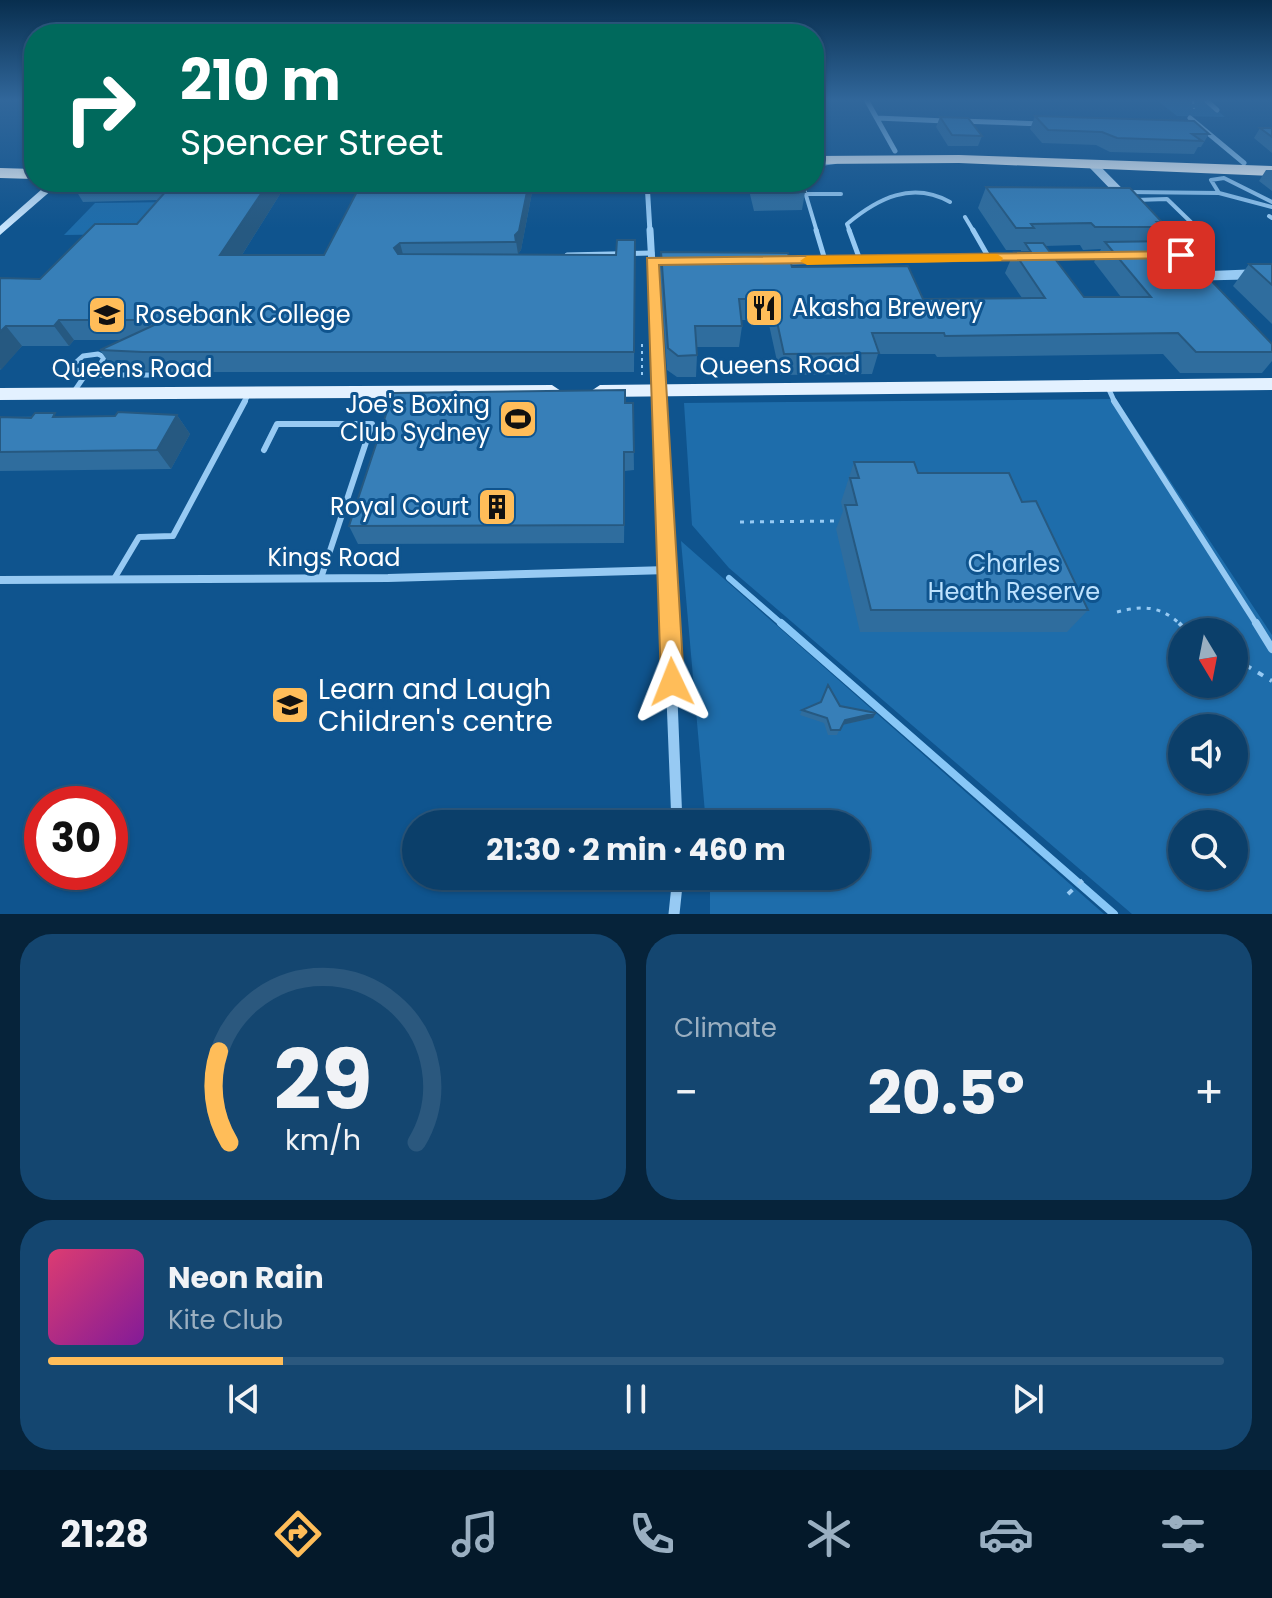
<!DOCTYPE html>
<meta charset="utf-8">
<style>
:root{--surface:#0b3f6a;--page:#144670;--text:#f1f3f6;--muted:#9aafc1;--line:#2b587e;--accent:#ffbd59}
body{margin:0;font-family:Poppins,sans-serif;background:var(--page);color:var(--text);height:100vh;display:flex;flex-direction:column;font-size:30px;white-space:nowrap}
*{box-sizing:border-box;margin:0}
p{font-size:26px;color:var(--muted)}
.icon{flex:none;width:44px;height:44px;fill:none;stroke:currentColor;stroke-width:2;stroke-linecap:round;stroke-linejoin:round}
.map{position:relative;height:914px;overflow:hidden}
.drawer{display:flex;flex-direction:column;gap:20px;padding:20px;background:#06233a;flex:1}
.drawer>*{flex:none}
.hud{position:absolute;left:24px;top:24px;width:800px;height:168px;border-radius:32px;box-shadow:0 2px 6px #0004,0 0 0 2px var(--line);background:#00695c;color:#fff;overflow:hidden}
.needle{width:52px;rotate:170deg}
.tools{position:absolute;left:1168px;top:618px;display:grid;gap:16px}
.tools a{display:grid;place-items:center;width:80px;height:80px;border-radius:50%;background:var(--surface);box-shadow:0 2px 6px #0004,0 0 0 2px var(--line);font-size:40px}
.speed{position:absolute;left:24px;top:786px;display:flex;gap:16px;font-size:40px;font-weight:700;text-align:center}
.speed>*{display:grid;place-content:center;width:104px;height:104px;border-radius:50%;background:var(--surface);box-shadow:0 2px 6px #0004,0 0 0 2px var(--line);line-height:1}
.speed .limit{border:12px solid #d22;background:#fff;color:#111}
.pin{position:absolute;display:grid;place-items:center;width:68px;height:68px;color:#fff;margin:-34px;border-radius:16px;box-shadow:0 4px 12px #0006}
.me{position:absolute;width:88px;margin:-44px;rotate:358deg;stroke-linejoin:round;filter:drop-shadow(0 0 6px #0008)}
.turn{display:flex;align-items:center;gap:28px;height:168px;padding:0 24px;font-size:36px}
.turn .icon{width:104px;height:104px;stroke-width:2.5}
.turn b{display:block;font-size:56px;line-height:68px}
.big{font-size:60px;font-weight:700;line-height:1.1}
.drawer .card{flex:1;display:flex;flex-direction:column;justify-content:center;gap:12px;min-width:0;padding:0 28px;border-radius:32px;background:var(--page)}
.drawer .dial{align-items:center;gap:0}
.dial svg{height:208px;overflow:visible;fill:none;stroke:var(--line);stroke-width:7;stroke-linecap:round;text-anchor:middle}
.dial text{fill:var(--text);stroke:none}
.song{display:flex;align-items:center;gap:24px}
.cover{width:96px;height:96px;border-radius:12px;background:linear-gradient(135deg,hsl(340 70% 55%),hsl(290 70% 35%))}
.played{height:8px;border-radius:4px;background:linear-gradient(90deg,var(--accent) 20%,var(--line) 20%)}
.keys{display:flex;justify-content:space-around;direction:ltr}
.heat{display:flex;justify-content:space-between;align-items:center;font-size:44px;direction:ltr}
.drawer .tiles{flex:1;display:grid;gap:20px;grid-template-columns:1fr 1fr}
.card:last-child{grid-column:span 2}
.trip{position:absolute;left:402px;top:810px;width:468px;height:80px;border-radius:40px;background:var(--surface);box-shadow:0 2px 6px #0004,0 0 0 2px var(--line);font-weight:700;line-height:80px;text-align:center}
.menu{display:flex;height:128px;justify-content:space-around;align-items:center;background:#04192a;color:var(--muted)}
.menu .icon{width:56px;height:56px}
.menu .active{color:var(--accent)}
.menu b{font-size:36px;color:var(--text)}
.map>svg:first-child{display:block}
.green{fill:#1e6dab;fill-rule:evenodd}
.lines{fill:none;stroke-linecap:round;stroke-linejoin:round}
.stream-far1{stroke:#88c7f7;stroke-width:6}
.stream{stroke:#88c7f7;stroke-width:8}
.path-far2{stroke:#97caf3;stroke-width:2;stroke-dasharray:3 4;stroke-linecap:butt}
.path-far1{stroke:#97caf3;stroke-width:3;stroke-dasharray:4 6;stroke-linecap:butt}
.path{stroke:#97caf3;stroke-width:4;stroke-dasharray:6 8;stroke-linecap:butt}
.lane-far3{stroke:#97caf3;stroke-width:4}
.lane-far2{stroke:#97caf3;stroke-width:5}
.lane-far1{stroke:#97caf3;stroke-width:6}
.lane{stroke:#97caf3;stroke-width:8}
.street-far3{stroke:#97caf3;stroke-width:5}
.street-far2{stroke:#97caf3;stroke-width:7}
.street-far1{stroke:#97caf3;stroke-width:8}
.street{stroke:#97caf3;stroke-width:11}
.secondary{fill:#c6e4fd;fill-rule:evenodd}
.primary{fill:#e3f1ff;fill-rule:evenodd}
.highway{fill:#fff;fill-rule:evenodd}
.wall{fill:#2f6d9e;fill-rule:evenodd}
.shaded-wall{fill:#265981}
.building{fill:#377fb8;stroke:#265981;stroke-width:2}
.route{fill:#ffbd59;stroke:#a67b3a;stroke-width:2}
.slow{fill:#f59e0b}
.labels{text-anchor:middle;stroke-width:6;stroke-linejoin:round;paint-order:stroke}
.poi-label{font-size:24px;fill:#fff;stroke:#0f548e;text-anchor:start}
.street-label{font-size:24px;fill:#fff;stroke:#0f548e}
.park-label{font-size:24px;fill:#bee2fe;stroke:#0f548e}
.near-poi-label{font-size:28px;fill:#fff;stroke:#0f548e;text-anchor:start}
</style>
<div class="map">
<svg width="1272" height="914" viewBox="0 0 1272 914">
<rect width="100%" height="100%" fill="#0f548e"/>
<path class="green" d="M1158 101H1207L1225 117 1177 116Z
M174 202 148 234 64 235 95 203Z
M1116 399 1272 635V914H1132L729 568 692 525 684 403ZM1182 632H1234V684H1182ZM1182 728H1234V780H1182ZM1182 824H1234V876H1182Z
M681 541 1104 914H710V876H856V824H706Z"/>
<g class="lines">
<path class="stream-far1" d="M729 578 783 625"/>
<path class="stream" d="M781 623 1114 914"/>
<path class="path-far2" d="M1193 101 1194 109
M642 344V377"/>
<path class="path-far1" d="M740 522 842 521
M1117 612C1144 605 1161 606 1181 625"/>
<path class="path" d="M1179 623 1188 632
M1234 658 1272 681
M1068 894 1085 878"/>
<path class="lane-far3" d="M814 165 835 162
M731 182 732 185
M802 182 817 232
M1127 192 1219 193 1272 207
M1219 193 1211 180 1224 178 1272 202
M804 194H841
M1135 200 1167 199 1198 229 1157 230
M1269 216 1272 218
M965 217 974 232
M850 232 847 224C878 198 912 181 950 202"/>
<path class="lane-far2" d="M816 230 825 260
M849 230 860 260
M973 230 989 258
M567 255 652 253
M1198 274 1248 272
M1202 278 1247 277
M98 354 104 357 100 365 86 371 74 370 73 365 83 356Z
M87 375H152
M1107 385 1115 403
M73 393 86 374
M244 403 249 393"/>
<path class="lane-far1" d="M1114 401 1257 625
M264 450 277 424H372L321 578
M114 579 139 537 173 536 245 401"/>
<path class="lane" d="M1256 623 1272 649"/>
<path class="street-far3" d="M867 101 895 151
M1207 101 1217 110
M877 118 946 121
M1190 118 1244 163
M960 121 1042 124
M647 182 650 232"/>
<path class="street-far2" d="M650 230 660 403
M1046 257 1108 256
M782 261 1020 257"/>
<path class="street-far1" d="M660 401 669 625
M0 580 388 578 668 570"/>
<path class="street" d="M669 623 677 824
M674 914 678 876"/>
<path class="secondary" d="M1088 162H1096L1187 254V260H1179L1088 166Z
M50 182H61L0 235V226Z"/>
<path class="primary" d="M1272 378V390L600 397 591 391 600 385Z
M552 385 561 391 552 397 0 400V388Z"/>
<path class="highway" d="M959 155 1272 166V176L959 163 814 164V156Z
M0 168 34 169V179L0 178Z"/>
</g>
<path class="wall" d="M1035 116 1209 134 1201 147H1198L1194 154 1110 152 1096 145 1042 143 1030 129Z
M940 117 982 136 978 146H948L936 127Z
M1260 128H1272V153L1254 138Z
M1266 170H1272V191L1259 181Z
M73 182H287V183L242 255H324L534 182 521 250 518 254 616 255 635 240 634 372H156L114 370 100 350 121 340H74L69 346H22L0 370V278L40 279 137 224 158 200 83 202 72 184Z
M666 182H718L717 190H667Z
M748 182H801L805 192 802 210 754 211 748 186Z
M986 187 1162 222 1160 225 1162 227 1153 242 1272 344V361L1262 373H1180L1163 354 937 357 935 354H878L872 374 780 375 768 320H742V326L739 347H697V355L696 377H677L667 370 660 273 661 252 792 267 923 299 1022 298 1005 273 1014 252H1021V250H1006L978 208ZM1080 245 1083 250 1101 249 1094 262 1121 297H1084L1045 246Z
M1249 264H1272V324L1233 286Z
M625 403H633L634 470 625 471 624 543 358 544 349 526Z
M177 415 190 434 171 469 0 471V417Z
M854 462 918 473 1022 502 1088 610 1067 632H860L836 529 843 511 841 502Z
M821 702 840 706 876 713 873 718 842 725 837 735H828L824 723 800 715 802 710Z"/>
<path class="shaded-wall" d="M269 182H287V183L230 274 220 255Z
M529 182H534L521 250 518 254 515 235Z
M400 243 405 262 400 267 394 248Z
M59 320 74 340 69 346 54 326Z
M6 326 22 346 1 370 0 368V332Z
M177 415 190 434 171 469 157 450Z
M876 713 873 718 842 725 845 720Z"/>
<path class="building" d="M1035 116 1194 121 1209 134H1192L1202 141 1117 138 1102 132 1048 130Z
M940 117 968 118 982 136 952 135Z
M1260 128H1272V137Z
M73 182H133L72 184Z
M174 182H269L220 255H324L362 182H529L519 231 515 235 516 242 400 243 394 248 398 254 616 255 617 240H635L634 352H143L100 350 165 320H59L54 326H6L0 332V278L40 279 95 224H137Z
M753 182H801L805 192 756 193Z
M986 187 1130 188 1162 222H1157L1162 227H1095L1091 223 1031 224 1034 228H1016Z
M1173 241 1272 344V352H1196L1178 333 945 336 944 333H872L879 353 784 354 772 299H739L742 326H695L697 355 678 356 668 348 661 252 788 253 792 267 908 266 923 299 1033 298H1045L1014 252H1031L1025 243H1043L1084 297H1151L1105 242Z
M1249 264H1272V285Z
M625 390V403H633L634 452H624V525L349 526 393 393Z
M118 412 177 415 157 450 0 452V417L31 418 35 413H55L53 417 115 416Z
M854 462H914L918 473H1009L1022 502 1036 501 1088 610H871L845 505H857L850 478H859Z
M828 685 840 706 876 713 845 720 840 730H831L827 718 802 710 821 702Z"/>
<linearGradient id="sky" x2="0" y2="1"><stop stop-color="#082e4e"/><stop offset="0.44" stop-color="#31679b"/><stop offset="1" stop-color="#31679b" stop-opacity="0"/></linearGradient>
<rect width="1272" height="228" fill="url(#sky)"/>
<path class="route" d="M1181 251 1186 253V258L659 265 684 682 681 689 672 693 664 689 661 682 647 258Z"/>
<path class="slow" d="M997 254 1003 258 1001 261 807 265 800 261 807 256Z"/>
<defs>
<g id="restaurant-square" transform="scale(2)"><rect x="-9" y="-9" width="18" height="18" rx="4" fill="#ffbd59" stroke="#0f548e"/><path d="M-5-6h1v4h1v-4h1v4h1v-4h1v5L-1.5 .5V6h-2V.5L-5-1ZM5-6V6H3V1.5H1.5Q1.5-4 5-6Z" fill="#111"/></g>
<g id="school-square" transform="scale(2)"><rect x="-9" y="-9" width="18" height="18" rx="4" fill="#ffbd59" stroke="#0f548e"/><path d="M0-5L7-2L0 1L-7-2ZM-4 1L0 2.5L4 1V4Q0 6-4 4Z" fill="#111"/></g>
<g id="stadium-square" transform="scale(2)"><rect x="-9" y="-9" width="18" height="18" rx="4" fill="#ffbd59" stroke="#0f548e"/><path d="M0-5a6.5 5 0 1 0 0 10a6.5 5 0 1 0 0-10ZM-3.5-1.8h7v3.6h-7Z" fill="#111"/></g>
<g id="building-square" transform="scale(2)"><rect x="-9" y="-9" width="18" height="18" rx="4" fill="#ffbd59" stroke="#0f548e"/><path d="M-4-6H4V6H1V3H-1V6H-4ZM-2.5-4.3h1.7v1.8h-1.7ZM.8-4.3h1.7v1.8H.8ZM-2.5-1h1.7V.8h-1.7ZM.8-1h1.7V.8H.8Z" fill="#111"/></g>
</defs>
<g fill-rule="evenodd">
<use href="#restaurant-square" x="764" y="308"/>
<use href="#school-square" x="107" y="315"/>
<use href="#stadium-square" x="518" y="419"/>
<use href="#building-square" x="497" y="507"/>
<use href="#school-square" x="290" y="705"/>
</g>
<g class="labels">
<g class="poi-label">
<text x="792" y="316">Akasha Brewery</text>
<text x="135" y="323">Rosebank College</text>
<text x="490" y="413" text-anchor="end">Joe's Boxing<tspan x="490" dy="28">Club Sydney</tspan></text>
<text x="469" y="515" text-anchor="end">Royal Court</text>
</g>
<g class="street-label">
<text transform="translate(780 365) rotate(-1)" y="8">Queens Road</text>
<text x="132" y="377">Queens Road</text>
<text x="334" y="566">Kings Road</text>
</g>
<g class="park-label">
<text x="1014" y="572">Charles<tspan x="1014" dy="28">Heath Reserve</tspan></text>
</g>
<g class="near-poi-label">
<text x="318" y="699">Learn and Laugh<tspan x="318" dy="32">Children's centre</tspan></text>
</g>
</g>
</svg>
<div class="tools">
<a><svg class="needle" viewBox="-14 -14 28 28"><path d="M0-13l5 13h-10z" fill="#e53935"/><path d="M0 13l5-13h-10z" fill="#9aafc1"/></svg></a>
<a><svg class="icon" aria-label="sound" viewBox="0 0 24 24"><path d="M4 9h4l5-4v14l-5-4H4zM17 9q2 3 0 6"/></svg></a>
<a><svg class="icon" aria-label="search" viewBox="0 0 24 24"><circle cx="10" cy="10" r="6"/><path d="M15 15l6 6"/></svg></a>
</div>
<div class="speed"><div class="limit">30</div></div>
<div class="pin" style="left:1181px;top:255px;background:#d93025"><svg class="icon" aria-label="arrive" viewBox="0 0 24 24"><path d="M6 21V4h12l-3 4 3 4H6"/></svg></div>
<svg class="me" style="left:672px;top:682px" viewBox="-20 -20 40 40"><path d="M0-17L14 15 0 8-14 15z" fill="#ffbd59" stroke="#fff" stroke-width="4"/></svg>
<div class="trip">21:30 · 2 min · 460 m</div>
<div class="hud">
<div class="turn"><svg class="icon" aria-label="right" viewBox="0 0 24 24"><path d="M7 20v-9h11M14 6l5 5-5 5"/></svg><div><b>210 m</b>Spencer Street</div></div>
</div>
</div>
<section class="drawer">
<div class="tiles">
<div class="card dial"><svg viewBox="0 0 100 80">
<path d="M14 69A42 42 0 1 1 86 69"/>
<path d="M14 69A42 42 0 0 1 10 34" stroke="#ffbd59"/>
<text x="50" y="56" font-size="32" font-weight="700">29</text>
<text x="50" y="72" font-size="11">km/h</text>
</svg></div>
<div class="card"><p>Climate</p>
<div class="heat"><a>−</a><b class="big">20.5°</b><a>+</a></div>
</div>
<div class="card">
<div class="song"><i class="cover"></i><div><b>Neon Rain</b><p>Kite Club</p></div></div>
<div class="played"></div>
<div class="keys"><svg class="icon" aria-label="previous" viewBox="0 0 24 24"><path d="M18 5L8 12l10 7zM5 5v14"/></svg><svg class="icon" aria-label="pause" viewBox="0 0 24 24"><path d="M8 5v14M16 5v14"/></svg><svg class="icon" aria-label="next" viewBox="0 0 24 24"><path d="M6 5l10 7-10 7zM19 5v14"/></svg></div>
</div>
</div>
</section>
<nav class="menu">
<b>21:28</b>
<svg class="icon active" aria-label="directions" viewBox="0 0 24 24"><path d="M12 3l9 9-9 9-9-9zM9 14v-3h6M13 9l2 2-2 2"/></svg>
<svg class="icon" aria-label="music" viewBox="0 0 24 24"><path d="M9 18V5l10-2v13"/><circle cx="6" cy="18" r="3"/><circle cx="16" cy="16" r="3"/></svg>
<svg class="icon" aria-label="phone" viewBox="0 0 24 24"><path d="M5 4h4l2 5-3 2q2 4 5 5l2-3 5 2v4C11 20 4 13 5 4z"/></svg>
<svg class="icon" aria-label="climate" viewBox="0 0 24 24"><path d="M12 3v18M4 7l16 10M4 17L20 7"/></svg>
<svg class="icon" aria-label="car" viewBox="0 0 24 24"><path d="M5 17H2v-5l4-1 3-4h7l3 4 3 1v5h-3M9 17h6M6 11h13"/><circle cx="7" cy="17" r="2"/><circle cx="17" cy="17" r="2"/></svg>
<svg class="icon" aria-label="filters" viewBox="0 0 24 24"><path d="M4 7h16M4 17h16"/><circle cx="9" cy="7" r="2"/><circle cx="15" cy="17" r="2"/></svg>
</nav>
